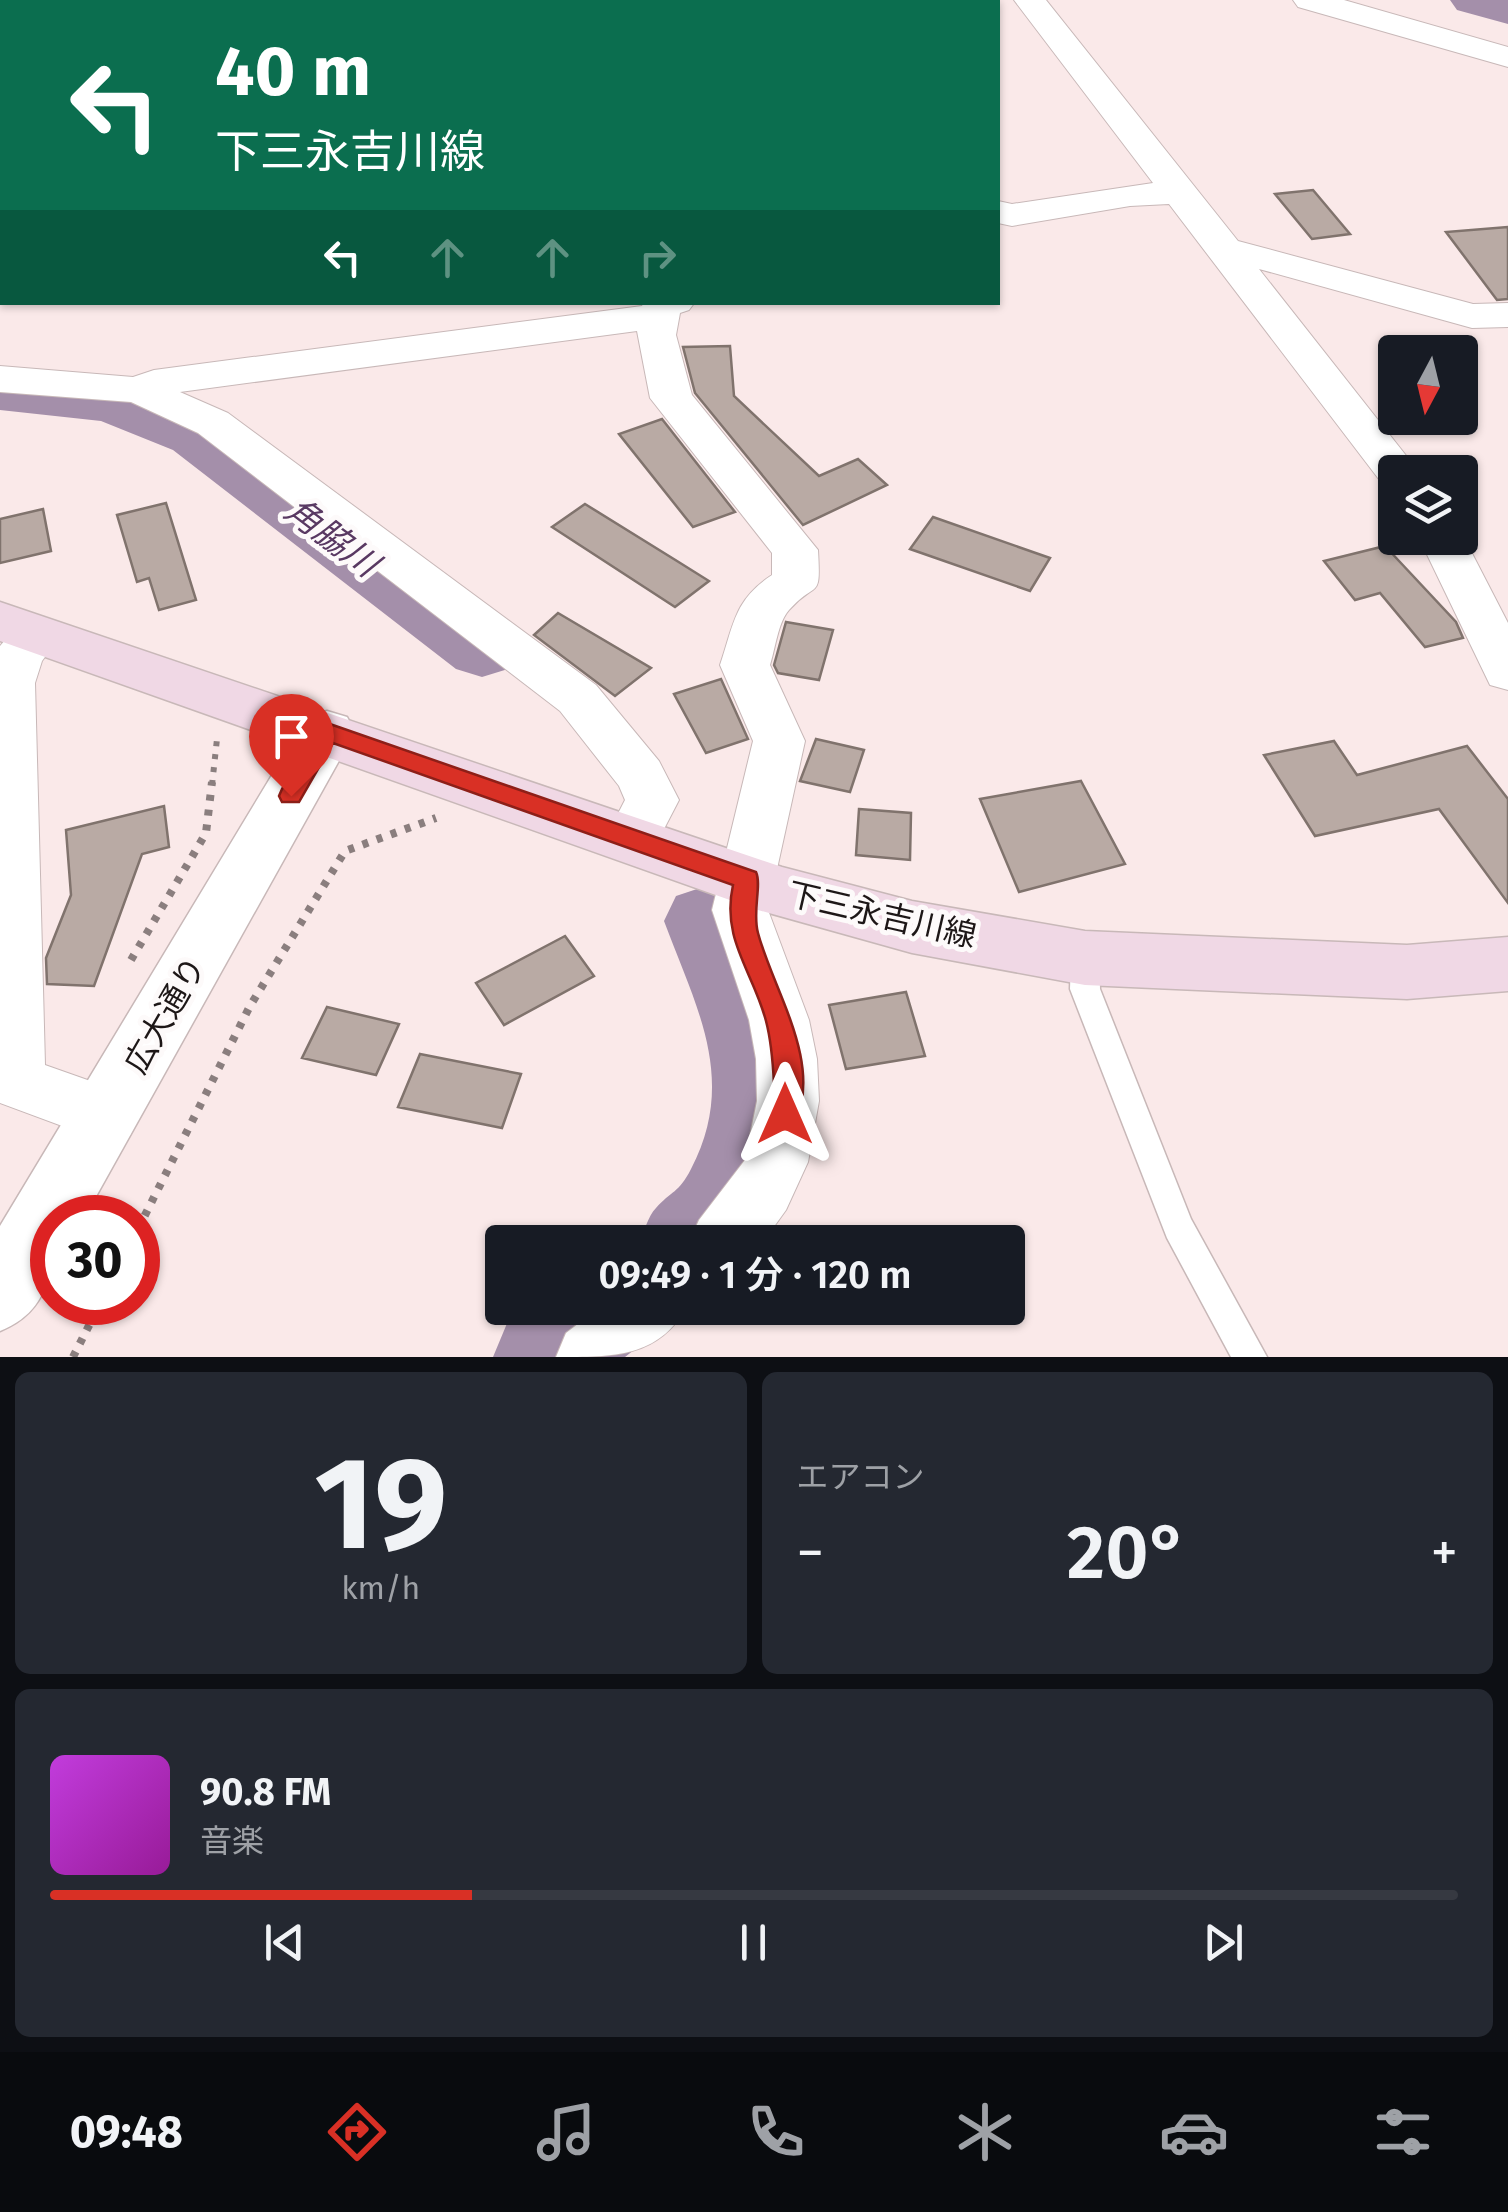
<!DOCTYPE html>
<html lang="ja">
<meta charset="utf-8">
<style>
:root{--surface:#171b24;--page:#242831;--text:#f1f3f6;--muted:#9ea1a6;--line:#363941;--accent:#d93025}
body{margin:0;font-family:"Fira Sans","Noto Sans JP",sans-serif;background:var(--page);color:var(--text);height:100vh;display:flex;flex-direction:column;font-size:38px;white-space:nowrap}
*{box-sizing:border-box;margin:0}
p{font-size:32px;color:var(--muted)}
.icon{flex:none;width:55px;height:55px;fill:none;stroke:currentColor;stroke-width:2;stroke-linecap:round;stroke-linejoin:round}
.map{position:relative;height:1357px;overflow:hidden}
.side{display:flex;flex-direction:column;gap:15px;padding:15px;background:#0d0f14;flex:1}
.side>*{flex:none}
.banner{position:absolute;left:0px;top:0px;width:1000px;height:305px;box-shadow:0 2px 8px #0004;background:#0b6e4f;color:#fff;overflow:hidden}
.needle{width:65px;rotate:187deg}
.tools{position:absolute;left:1378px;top:335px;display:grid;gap:20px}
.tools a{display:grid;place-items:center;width:100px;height:100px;border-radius:10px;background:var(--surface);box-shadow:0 2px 8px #0004;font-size:50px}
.speed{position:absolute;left:30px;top:1195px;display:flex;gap:20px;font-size:50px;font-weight:700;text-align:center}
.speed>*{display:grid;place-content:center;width:130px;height:130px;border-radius:50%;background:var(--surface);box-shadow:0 2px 8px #0004;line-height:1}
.speed .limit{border:15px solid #d22;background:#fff;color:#111}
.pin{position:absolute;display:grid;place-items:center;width:85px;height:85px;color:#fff;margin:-102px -42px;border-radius:50% 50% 50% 0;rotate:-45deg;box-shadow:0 0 10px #0007}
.pin .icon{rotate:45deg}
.me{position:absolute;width:110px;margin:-55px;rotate:0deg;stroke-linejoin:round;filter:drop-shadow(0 0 8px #0008)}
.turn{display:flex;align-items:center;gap:35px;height:210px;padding:0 50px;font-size:45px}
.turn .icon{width:130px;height:130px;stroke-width:2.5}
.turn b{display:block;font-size:70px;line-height:85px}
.lanes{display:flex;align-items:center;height:95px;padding:0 50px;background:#0003;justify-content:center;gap:50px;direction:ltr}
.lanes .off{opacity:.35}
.big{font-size:75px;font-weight:600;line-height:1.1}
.side .widget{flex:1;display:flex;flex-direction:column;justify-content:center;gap:15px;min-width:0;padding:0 35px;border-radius:15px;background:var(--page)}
.side .dial{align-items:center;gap:0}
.dial b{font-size:130px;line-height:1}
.song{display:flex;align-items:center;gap:30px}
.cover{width:120px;height:120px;border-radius:15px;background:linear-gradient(135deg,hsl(290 70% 55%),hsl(300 70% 35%))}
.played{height:10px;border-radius:5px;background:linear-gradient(90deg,var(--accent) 30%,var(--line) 30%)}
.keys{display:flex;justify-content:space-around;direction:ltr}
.heat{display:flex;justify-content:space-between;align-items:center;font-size:55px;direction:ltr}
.side .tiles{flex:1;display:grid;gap:15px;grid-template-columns:1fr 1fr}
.widget:last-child{grid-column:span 2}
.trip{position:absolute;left:485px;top:1225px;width:540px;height:100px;border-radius:10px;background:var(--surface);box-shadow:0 2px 8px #0004;font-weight:600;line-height:100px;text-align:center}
.menu{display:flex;height:160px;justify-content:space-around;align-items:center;background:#090b0e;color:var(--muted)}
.menu .icon{width:70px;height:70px}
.menu .active{color:var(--accent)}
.menu b{font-size:45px;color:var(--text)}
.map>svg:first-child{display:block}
.green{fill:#e3ceb3}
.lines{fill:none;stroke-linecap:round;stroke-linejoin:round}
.river{fill:#a48faa;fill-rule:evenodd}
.building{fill:#b9aaa4;stroke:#80736d;stroke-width:2.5}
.service-casing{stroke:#c8b8b8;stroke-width:3}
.minor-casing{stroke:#c8b8b8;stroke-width:2}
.tertiary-casing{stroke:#c8b8b8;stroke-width:3}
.secondary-casing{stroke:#c8b8b8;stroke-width:3}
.path-far2{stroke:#8a7e7e;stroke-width:5;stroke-dasharray:4 5;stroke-linecap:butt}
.path-far1{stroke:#8a7e7e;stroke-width:6;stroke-dasharray:5 8;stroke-linecap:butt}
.path{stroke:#8a7e7e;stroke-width:8;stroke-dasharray:6 9;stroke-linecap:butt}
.service{fill:#fff;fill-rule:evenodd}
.minor{fill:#fff;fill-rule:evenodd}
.tertiary{fill:#fff;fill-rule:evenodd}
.secondary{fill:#f0d8e5;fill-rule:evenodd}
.route{fill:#d93025;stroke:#8d1f18;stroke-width:2.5}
.labels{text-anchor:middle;stroke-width:10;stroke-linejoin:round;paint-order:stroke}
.street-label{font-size:32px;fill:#1d1717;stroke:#fdfafa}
.water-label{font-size:35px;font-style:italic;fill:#593962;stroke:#fdfafa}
</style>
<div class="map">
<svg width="1508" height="1357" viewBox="0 0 1508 1357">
<rect width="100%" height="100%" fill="#fae9e9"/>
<path class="green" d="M0 0H501L2 2 0 128Z"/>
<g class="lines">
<path class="river" d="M1450 0H1508V24L1457 10Z
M0 167H2V199H0Z
M0 372C77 377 148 387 219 420L508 631 519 650 508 669 482 677 456 669 173 450 101 421 0 410Z
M706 886 736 896 800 1042 805 1091 792 1161 755 1242H640C644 1232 648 1216 656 1208 671 1191 679 1193 691 1169 738 1079 696 1007 664 921L676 896Z
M525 1308H657L643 1343 625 1357H493L508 1321Z"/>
</g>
<path class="building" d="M1313 190 1350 234 1312 239 1275 194Z
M1508 227V299L1497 300 1446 232Z
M730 346 734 396 819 476 858 459 887 485 803 525 695 393 683 347Z
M662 419 735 512 693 527 619 434Z
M166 503 196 600 159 610 149 578 137 582 117 515Z
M585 504 677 561 709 581 675 607 552 527Z
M43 509 51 551 0 563V519Z
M933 517 1050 558 1030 591 910 549Z
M1385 546 1456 622 1463 638 1425 647 1380 593 1355 600 1324 561Z
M558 613 651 668 615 696 534 635Z
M786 622 833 630 819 680 778 673 774 665Z
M721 679 748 739 706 753 674 694Z
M816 739 864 750 850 792 800 781Z
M1334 741 1357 775 1467 746 1508 799V903L1439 809 1315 836 1264 755Z
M1081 781 1125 864 1019 892 980 799Z
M164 806 169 847 142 854 94 986 47 984 46 958 71 895 66 830Z
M859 809 911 813 910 860 856 855Z
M565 936 594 976 504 1025 476 983Z
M906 992 925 1056 846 1069 829 1005Z
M327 1007 399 1024 376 1075 302 1058Z
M420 1054 521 1074 502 1128 398 1107Z"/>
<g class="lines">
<g class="service-casing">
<path id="service" d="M1085 946 1095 949 1099 958 1100 989 1191 1219 1267 1357H1231L1167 1238 1070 989 1071 958 1075 949Z"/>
</g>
<g class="minor-casing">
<path id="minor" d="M1014 0H1046L1238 241 1473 304 1508 303V327L1472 328 1259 269 1419 472H1395V486L1381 482 1169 204 1130 206 1012 226 998 223V201L1012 204 1153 183Z
M1293 0H1344L1508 47V67L1298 7Z
M644 302H695L689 310 680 313 676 335 692 395 818 550C821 602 817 579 789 610 778 622 775 650 770 665L805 741 768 910 809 1020 817 1059 819 1101 808 1162 786 1210 763 1242H689L699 1220 745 1160 757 1101 756 1059 749 1020 712 910 753 741 720 665C734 624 734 600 772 575V553L650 398 637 331 180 392 228 413 596 685 659 761 679 800 651 854 632 861 613 854 605 839 625 800 619 786 560 711 198 433 131 402 0 392V366L133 377 154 370 642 306Z
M1460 530 1508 623V690L1490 685 1419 538H1460Z
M37 618 54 623 61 635 42 661 35 683 45 1065 130 1095 139 1115 130 1135 108 1143 0 1103V646L20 623Z
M599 1308H686C658 1357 615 1357 556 1357L566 1333Z"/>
</g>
<g class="tertiary-casing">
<path id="tertiary" d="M327 711 347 717 355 732 84 1218H52C52 1268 52 1310 0 1331V1226L307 717Z"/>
</g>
<g class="secondary-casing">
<path id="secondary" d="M0 602 782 867 912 901 1085 931 1407 945 1508 937V991L1407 999 1085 985 912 953 758 910 0 641Z"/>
</g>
<path class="path-far2" d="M512 2 521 0"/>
<path class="path-far1" d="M212 785 217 739"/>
<path class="path" d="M131 960 206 833 212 782
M138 1229 250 1006 345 851 436 818
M73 1357 101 1302"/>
<use href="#service" class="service"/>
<use href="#minor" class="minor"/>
<use href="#tertiary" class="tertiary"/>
<use href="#secondary" class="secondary"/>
</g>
<path class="route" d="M327 723 756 872C762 885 752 912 758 933 773 990 823 1062 795 1123L785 1126 775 1123C769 1109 775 1098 774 1084 773 1064 771 1040 766 1021 753 971 721 940 733 885L333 743 299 802H282L279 796 282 789 319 725Z"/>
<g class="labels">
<g class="street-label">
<text transform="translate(882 915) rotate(13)" y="11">下三永吉川線</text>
<text transform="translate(165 1015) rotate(-60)" y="11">広大通り</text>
</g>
<g class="water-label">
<text transform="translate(332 537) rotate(37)" y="12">角脇川</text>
</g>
</g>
</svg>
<div class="tools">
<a><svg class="needle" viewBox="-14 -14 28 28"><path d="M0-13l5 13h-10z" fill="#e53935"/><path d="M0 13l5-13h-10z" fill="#9ea1a6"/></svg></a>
<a><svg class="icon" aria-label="layers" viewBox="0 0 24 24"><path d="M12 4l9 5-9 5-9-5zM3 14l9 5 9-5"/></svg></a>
</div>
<div class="speed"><div class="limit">30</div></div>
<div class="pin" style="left:291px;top:796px;background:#d93025"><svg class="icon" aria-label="arrive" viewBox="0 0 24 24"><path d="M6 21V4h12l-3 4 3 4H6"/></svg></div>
<svg class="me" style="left:785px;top:1114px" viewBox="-20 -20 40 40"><path d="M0-17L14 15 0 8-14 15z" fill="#d93025" stroke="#fff" stroke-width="4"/></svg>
<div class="trip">09:49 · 1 分 · 120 m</div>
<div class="banner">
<div class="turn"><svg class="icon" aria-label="left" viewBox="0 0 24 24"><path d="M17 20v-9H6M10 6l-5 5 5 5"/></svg><div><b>40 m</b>下三永吉川線</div></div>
<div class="lanes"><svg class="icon" aria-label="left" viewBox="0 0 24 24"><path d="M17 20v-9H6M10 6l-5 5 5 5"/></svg><svg class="icon off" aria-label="ahead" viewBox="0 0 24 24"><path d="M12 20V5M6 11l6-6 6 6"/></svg><svg class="icon off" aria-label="ahead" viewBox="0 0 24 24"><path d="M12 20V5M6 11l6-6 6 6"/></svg><svg class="icon off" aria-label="right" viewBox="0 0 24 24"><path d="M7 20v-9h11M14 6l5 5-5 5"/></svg></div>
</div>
</div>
<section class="side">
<div class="tiles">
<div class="widget dial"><b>19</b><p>km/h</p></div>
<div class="widget"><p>エアコン</p>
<div class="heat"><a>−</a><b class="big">20°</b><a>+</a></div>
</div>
<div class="widget">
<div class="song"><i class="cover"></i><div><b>90.8 FM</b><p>音楽</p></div></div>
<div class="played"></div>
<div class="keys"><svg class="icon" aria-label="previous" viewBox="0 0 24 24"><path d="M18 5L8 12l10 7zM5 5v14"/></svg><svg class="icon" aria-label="pause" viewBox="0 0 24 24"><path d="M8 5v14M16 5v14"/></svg><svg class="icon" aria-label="next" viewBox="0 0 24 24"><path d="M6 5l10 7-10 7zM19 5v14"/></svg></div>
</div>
</div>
</section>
<nav class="menu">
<b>09:48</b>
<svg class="icon active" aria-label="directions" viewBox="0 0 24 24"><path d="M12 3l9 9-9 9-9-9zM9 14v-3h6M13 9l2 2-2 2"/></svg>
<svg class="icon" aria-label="music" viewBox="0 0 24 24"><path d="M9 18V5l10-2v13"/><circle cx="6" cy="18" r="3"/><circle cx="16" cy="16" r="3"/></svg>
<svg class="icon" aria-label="phone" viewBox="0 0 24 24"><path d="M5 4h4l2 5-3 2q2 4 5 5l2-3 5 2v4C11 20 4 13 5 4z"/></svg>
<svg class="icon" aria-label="climate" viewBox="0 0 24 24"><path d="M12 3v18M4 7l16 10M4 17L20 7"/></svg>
<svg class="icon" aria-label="car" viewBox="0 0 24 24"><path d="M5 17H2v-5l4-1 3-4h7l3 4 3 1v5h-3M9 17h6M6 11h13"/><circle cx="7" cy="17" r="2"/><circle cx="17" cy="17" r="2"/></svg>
<svg class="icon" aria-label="filters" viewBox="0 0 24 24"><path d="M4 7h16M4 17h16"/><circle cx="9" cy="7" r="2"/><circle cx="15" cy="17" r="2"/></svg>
</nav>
